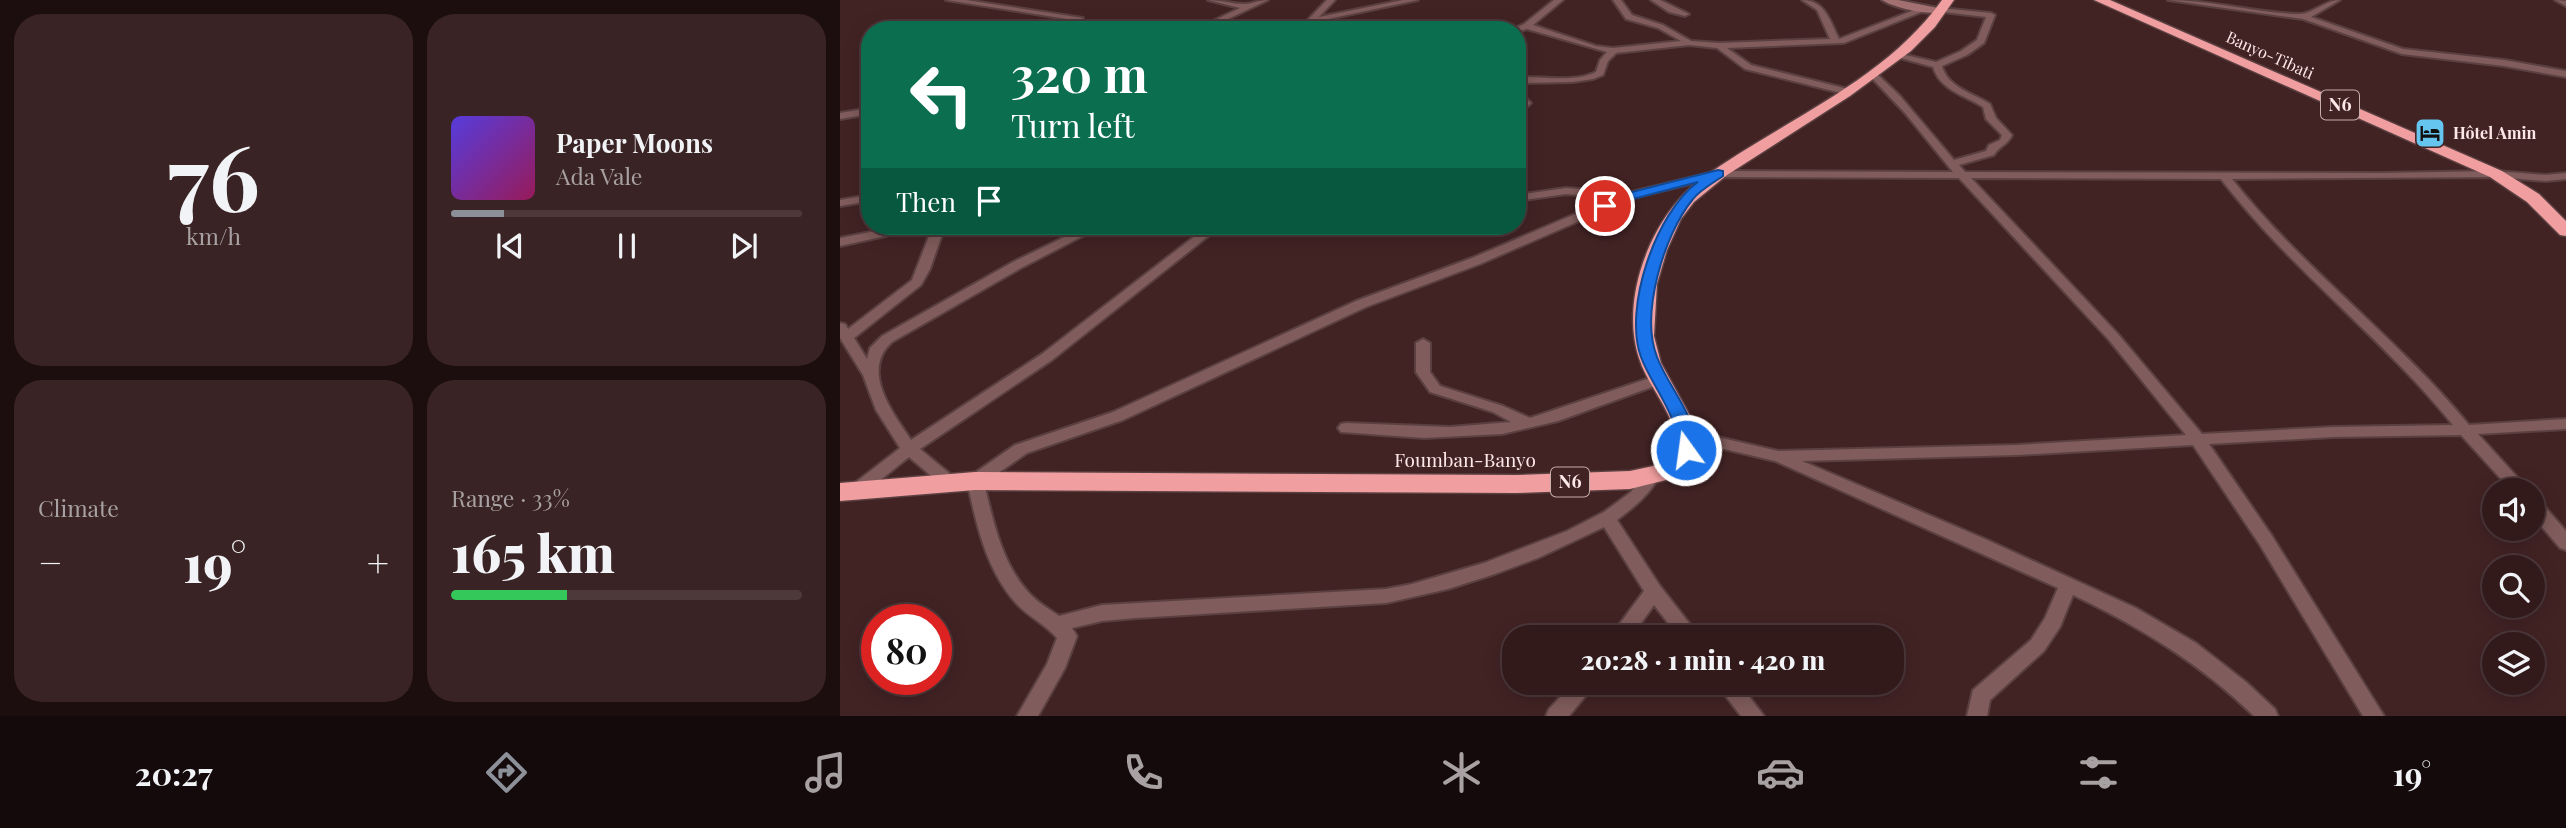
<!DOCTYPE html>
<meta charset="utf-8">
<style>
:root{--surface:#321a1b;--page:#3a2324;--text:#f1f3f6;--muted:#a8a1a3;--line:#4d383a;--accent:#8c9099}
body{margin:0;font-family:"Playfair Display",serif;background:var(--page);color:var(--text);height:100vh;display:flex;flex-direction:column;font-size:26px;white-space:nowrap}
*{box-sizing:border-box;margin:0}
p{font-size:23px;color:var(--muted)}
.icon{flex:none;width:38px;height:38px;fill:none;stroke:currentColor;stroke-width:2;stroke-linecap:round;stroke-linejoin:round}
.map{position:relative;flex:1;overflow:hidden}
.panel{display:flex;flex-direction:column;gap:14px;padding:14px;background:#1c0e0f;width:840px}
.panel>*{flex:none}
.guide{position:absolute;left:21px;top:21px;width:665px;height:214px;border-radius:28px;box-shadow:0 4px 18px #0003,0 0 0 2px var(--line);background:#0b6e4f;color:#fff;overflow:hidden}
.tools{position:absolute;left:1642px;top:478px;display:grid;gap:14px}
.tools a{display:grid;place-items:center;width:63px;height:63px;border-radius:50%;background:var(--surface);box-shadow:0 4px 18px #0003,0 0 0 2px var(--line);font-size:35px}
.speed{position:absolute;left:21px;top:604px;display:flex;gap:14px;font-size:35px;font-weight:700;text-align:center}
.speed>*{display:grid;place-content:center;width:91px;height:91px;border-radius:50%;background:var(--surface);box-shadow:0 4px 18px #0003,0 0 0 2px var(--line);line-height:1}
.speed .limit{border:10px solid #d22;background:#fff;color:#111}
.pin{position:absolute;display:grid;place-items:center;width:60px;height:60px;color:#fff;margin:-30px;border:4px solid #fff;border-radius:50%;box-shadow:0 2px 7px #0007}
.me{position:absolute;width:77px;margin:-38px;rotate:346deg;stroke-linejoin:round;filter:drop-shadow(0 0 5px #0008)}
.turn{display:flex;align-items:center;gap:24px;height:147px;padding:0 35px;font-size:32px}
.turn .icon{width:91px;height:91px;stroke-width:2.5}
.turn b{display:block;font-size:49px;line-height:60px}
.then{display:flex;align-items:center;height:66px;padding:0 35px;background:#0003;gap:14px;font-size:26px}
.big{font-size:52px;font-weight:800;line-height:1.1}
.panel .card{flex:1;display:flex;flex-direction:column;justify-content:center;gap:10px;min-width:0;padding:0 24px;border-radius:28px;background:var(--page)}
.panel .dial{align-items:center;gap:0}
.dial b{font-size:91px;line-height:1}
.song{display:flex;align-items:center;gap:21px}
.cover{width:84px;height:84px;border-radius:10px;background:linear-gradient(135deg,hsl(250 70% 55%),hsl(330 70% 35%))}
.played{height:7px;border-radius:4px;background:linear-gradient(90deg,var(--accent) 15%,var(--line) 15%)}
.keys{display:flex;justify-content:space-around;direction:ltr}
.heat{display:flex;justify-content:space-between;align-items:center;font-size:38px;direction:ltr}
.charge{height:10px;border-radius:5px;background:linear-gradient(90deg,#34c759 33%,var(--line) 0)}
.panel .tiles{flex:1;display:grid;gap:14px;grid-template-columns:repeat(2,1fr)}
.trip{position:absolute;left:662px;top:625px;width:402px;height:70px;border-radius:28px;background:var(--surface);box-shadow:0 4px 18px #0003,0 0 0 2px var(--line);font-weight:800;line-height:70px;text-align:center}
.dock{display:flex;height:112px;justify-content:space-around;align-items:center;background:#140a0b;color:var(--muted)}
.dock .icon{width:49px;height:49px}
.dock .on{color:var(--accent)}
.dock b{font-size:32px;color:var(--text)}
main{display:flex;flex:1;min-height:0}
.map>svg:first-child{display:block}
.lines{fill:none;stroke-linecap:round;stroke-linejoin:round}
.street-casing{stroke:#5b4041;stroke-width:4}
.secondary-casing{stroke:#5b4041;stroke-width:4}
.highway-casing{stroke:#5b4041;stroke-width:3}
.street{fill:#815c5c;fill-rule:evenodd}
.secondary{fill:#a27070;fill-rule:evenodd}
.highway{fill:#f09e9f;fill-rule:evenodd}
.route{fill:#1a73e8;stroke:#114b97;stroke-width:2}
.labels{text-anchor:middle;stroke-width:5;stroke-linejoin:round;paint-order:stroke}
.far-street-label{font-size:16px;fill:#fde8e7;stroke:#422324}
.far-poi-label{font-size:16px;font-weight:bold;fill:#fde8e7;stroke:#422324;text-anchor:start}
.shield{fill:#422324;stroke:#c5adac;stroke-width:2}
.shield-label{font-size:18px;font-weight:bold;fill:#fde8e7}
.street-label{font-size:19px;fill:#fde8e7;stroke:#422324}
</style>
<main>
<section class="panel">
<div class="tiles">
<div class="card dial"><b>76</b><p>km/h</p></div>
<div class="card">
<div class="song"><i class="cover"></i><div><b>Paper Moons</b><p>Ada Vale</p></div></div>
<div class="played"></div>
<div class="keys"><svg class="icon" aria-label="previous" viewBox="0 0 24 24"><path d="M18 5L8 12l10 7zM5 5v14"/></svg><svg class="icon" aria-label="pause" viewBox="0 0 24 24"><path d="M8 5v14M16 5v14"/></svg><svg class="icon" aria-label="next" viewBox="0 0 24 24"><path d="M6 5l10 7-10 7zM19 5v14"/></svg></div>
</div>
<div class="card"><p>Climate</p>
<div class="heat"><a>−</a><b class="big">19°</b><a>+</a></div>
</div>
<div class="card"><p>Range · 33%</p><b class="big">165 km</b><div class="charge"></div></div>
</div>
</section>
<div class="map">
<svg width="1726" height="716" viewBox="0 0 1726 716">
<rect width="100%" height="100%" fill="#422324"/>
<g class="lines">
<g class="street-casing">
<path id="street" d="M106 0H126L243 18 233 30H224L233 20Z
M368 0C381 0 392 4 404 4 412 4 419 0 428 0L365 30H354L400 8Z
M487 0H495L479 17 563 0H578L474 22 467 30H458Z
M714 0H723L693 25 756 46 773 48 841 41 818 28 786 19 773 0H781L792 15 823 25 851 41 879 43 990 39 977 10 962 0C985 0 990 21 999 39L1082 7 1089 9 1004 43 887 48 911 65 1008 89 1010 91 1005 94 905 69 877 48 849 45 776 53 768 61 763 75 753 79 733 82 677 83V77C702 76 733 83 756 72L760 60 767 52 687 29 677 32V30H670L684 24Z
M811 0H820L849 14 845 16 829 12Z
M1328 0C1372 0 1415 13 1459 14 1473 14 1485 0 1500 0L1471 17 1563 49 1664 60 1726 71V77L1664 66 1562 54 1463 19Z
M1715 0 1726 1V6Z
M1100 8 1151 13 1155 15 1144 43 1127 55 1102 66C1108 88 1133 93 1150 104L1156 118 1172 135C1168 145 1159 146 1154 155L1119 165 1125 172 1541 173 1656 171 1706 175 1726 173V179L1706 181 1656 177 1392 179C1463 269 1557 337 1629 425L1726 419V429L1638 434 1689 490H1671L1621 435 1493 437 1369 444 1432 536 1544 716H1523L1420 545 1353 445 1177 455 962 461 1145 539 1296 608 1356 643 1406 682 1435 709 1438 716H1414C1361 664 1300 627 1233 595L1220 627 1204 651 1150 700 1147 716H1127L1133 690 1191 640 1205 618 1218 588 935 461 842 439 839 435 842 431 847 430 938 451 1177 445 1346 435 1269 340 1119 178 878 177 792 198 640 264 526 307 283 420 187 453 144 483C153 521 162 564 189 593 197 602 209 609 219 616L262 605 546 589 572 584 644 563 727 531 764 512 791 492 805 473H817L819 477C808 496 794 507 777 520L820 586 860 637H839L814 605 791 637H770L804 591 764 527 698 558 655 574 608 589 546 603 296 618 262 621 232 628 237 636 225 668 198 716H177L207 664 217 638C205 624 187 616 175 602 146 569 136 523 127 481L129 477 175 445 273 412 516 301 632 258 773 198 726 194 677 201V195L726 188 788 193 878 171 1113 172 1065 113 1028 74 1035 72 1060 96 1114 160 1146 151 1149 145 1160 140 1162 135 1146 119 1143 107C1124 95 1100 90 1093 67L1053 56 1057 53 1096 62 1121 51 1137 40 1146 17 1103 12H1100ZM1131 178 1381 179C1450 269 1542 337 1613 425L1493 427 1362 434 1278 334Z
M578 21 612 28 613 30H597L575 25 574 23Z
M677 90 691 103 677 116V107L681 103 677 99Z
M30 108V114L0 119V113Z
M30 195V201L0 206V200Z
M61 226H83L77 229 0 246V238Z
M93 226H105L90 269 81 285 14 338 27 359 30 348 42 336 173 262 247 226H262L181 268 52 342C20 371 53 413 71 440L202 354 368 226H381L212 360 80 449 115 478 117 482 115 486H103L69 457 23 494H11L9 490 11 486 60 448 36 410 23 375 0 338V323L5 324 8 329 72 280Z
M583 339 590 343V372L600 386 663 406 690 418 813 377 818 375 825 380 823 383 718 421 662 434 584 438 501 432 498 428 501 424 506 423 610 427 671 422 653 412 590 392 576 372V343Z
M1692 497 1698 499 1726 531V550L1720 548 1692 515Z
M734 682H757L729 716H706L709 709Z
M875 682H898L924 716H901Z"/>
</g>
<g class="secondary-casing">
<path id="secondary" d="M1042 0H1058L1108 10C1096 18 1054 8 1042 0Z"/>
</g>
<g class="highway-casing">
<path id="highway" d="M1102 0H1114L1095 27 1071 51 1010 96 887 175 854 202 841 219 827 250 817 284 814 336 821 363 854 423 859 440 851 465 834 478 790 489 676 493 135 490 0 501V483L135 472 676 475 790 471 818 465 833 454C843 421 810 391 800 361 778 300 811 216 861 179 941 121 1044 82 1102 0Z
M1254 0H1270L1662 171 1699 194 1726 221V236L1720 235 1687 202 1650 177Z"/>
</g>
<use href="#street" class="street"/>
<use href="#secondary" class="secondary"/>
<use href="#highway" class="highway"/>
</g>
<path class="route" d="M878 170 883 171V176C873 183 860 190 853 199 824 234 800 314 817 357 828 387 858 417 855 450L846 456 837 450C841 418 812 387 801 357 783 308 816 212 858 182L793 199 765 209 759 206 784 194Z"/>
<defs>
<g id="hotel-square" transform="scale(1.575)"><rect x="-9" y="-9" width="18" height="18" rx="4" fill="#65c5ee" stroke="#422324"/><path d="M-6-4.5h1.5V1H6V5H4.5V3h-9V5H-6ZM-4 0a1.8 1.8 0 1 1 3.6 0ZM.5 0V-2.5h3Q6-2.5 6 0Z" fill="#111"/></g>
</defs>
<g fill-rule="evenodd">
<use href="#hotel-square" x="1590" y="133"/>
</g>
<g class="labels">
<g class="far-street-label">
<text transform="translate(1430 55) rotate(24)" y="6">Banyo-Tibati</text>
</g>
<g class="far-poi-label">
<text x="1613" y="139">Hôtel Amin</text>
</g>
<g class="shield">
<rect x="1481" y="90.5" width="38" height="29" rx="5"/>
<rect x="711" y="467.5" width="38" height="29" rx="5"/>
</g>
<g class="shield-label">
<text x="1500" y="111">N6</text>
<text x="730" y="488">N6</text>
</g>
<g class="street-label">
<text x="625" y="467">Foumban-Banyo</text>
</g>
</g>
</svg>
<div class="tools">
<a><svg class="icon" aria-label="sound" viewBox="0 0 24 24"><path d="M4 9h4l5-4v14l-5-4H4zM17 9q2 3 0 6"/></svg></a>
<a><svg class="icon" aria-label="search" viewBox="0 0 24 24"><circle cx="10" cy="10" r="6"/><path d="M15 15l6 6"/></svg></a>
<a><svg class="icon" aria-label="layers" viewBox="0 0 24 24"><path d="M12 4l9 5-9 5-9-5zM3 14l9 5 9-5"/></svg></a>
</div>
<div class="speed"><div class="limit">80</div></div>
<div class="pin" style="left:765px;top:206px;background:#d93025"><svg class="icon" aria-label="arrive" viewBox="0 0 24 24"><path d="M6 21V4h12l-3 4 3 4H6"/></svg></div>
<svg class="me" style="left:846px;top:450px" viewBox="-20 -20 40 40"><circle r="17" fill="#1a73e8" stroke="#fff" stroke-width="3"/><path d="M0-11L8 9 0 5-8 9z" fill="#fff"/></svg>
<div class="trip">20:28 · 1 min · 420 m</div>
<div class="guide">
<div class="turn"><svg class="icon" aria-label="left" viewBox="0 0 24 24"><path d="M17 20v-9H6M10 6l-5 5 5 5"/></svg><div><b>320 m</b>Turn left</div></div>
<div class="then">Then<svg class="icon" aria-label="arrive" viewBox="0 0 24 24"><path d="M6 21V4h12l-3 4 3 4H6"/></svg></div>
</div>
</div>
</main>
<nav class="dock">
<b>20:27</b>
<svg class="icon on" aria-label="directions" viewBox="0 0 24 24"><path d="M12 3l9 9-9 9-9-9zM9 14v-3h6M13 9l2 2-2 2"/></svg>
<svg class="icon" aria-label="music" viewBox="0 0 24 24"><path d="M9 18V5l10-2v13"/><circle cx="6" cy="18" r="3"/><circle cx="16" cy="16" r="3"/></svg>
<svg class="icon" aria-label="phone" viewBox="0 0 24 24"><path d="M5 4h4l2 5-3 2q2 4 5 5l2-3 5 2v4C11 20 4 13 5 4z"/></svg>
<svg class="icon" aria-label="climate" viewBox="0 0 24 24"><path d="M12 3v18M4 7l16 10M4 17L20 7"/></svg>
<svg class="icon" aria-label="car" viewBox="0 0 24 24"><path d="M5 17H2v-5l4-1 3-4h7l3 4 3 1v5h-3M9 17h6M6 11h13"/><circle cx="7" cy="17" r="2"/><circle cx="17" cy="17" r="2"/></svg>
<svg class="icon" aria-label="filters" viewBox="0 0 24 24"><path d="M4 7h16M4 17h16"/><circle cx="9" cy="7" r="2"/><circle cx="15" cy="17" r="2"/></svg>
<b>19°</b>
</nav>
